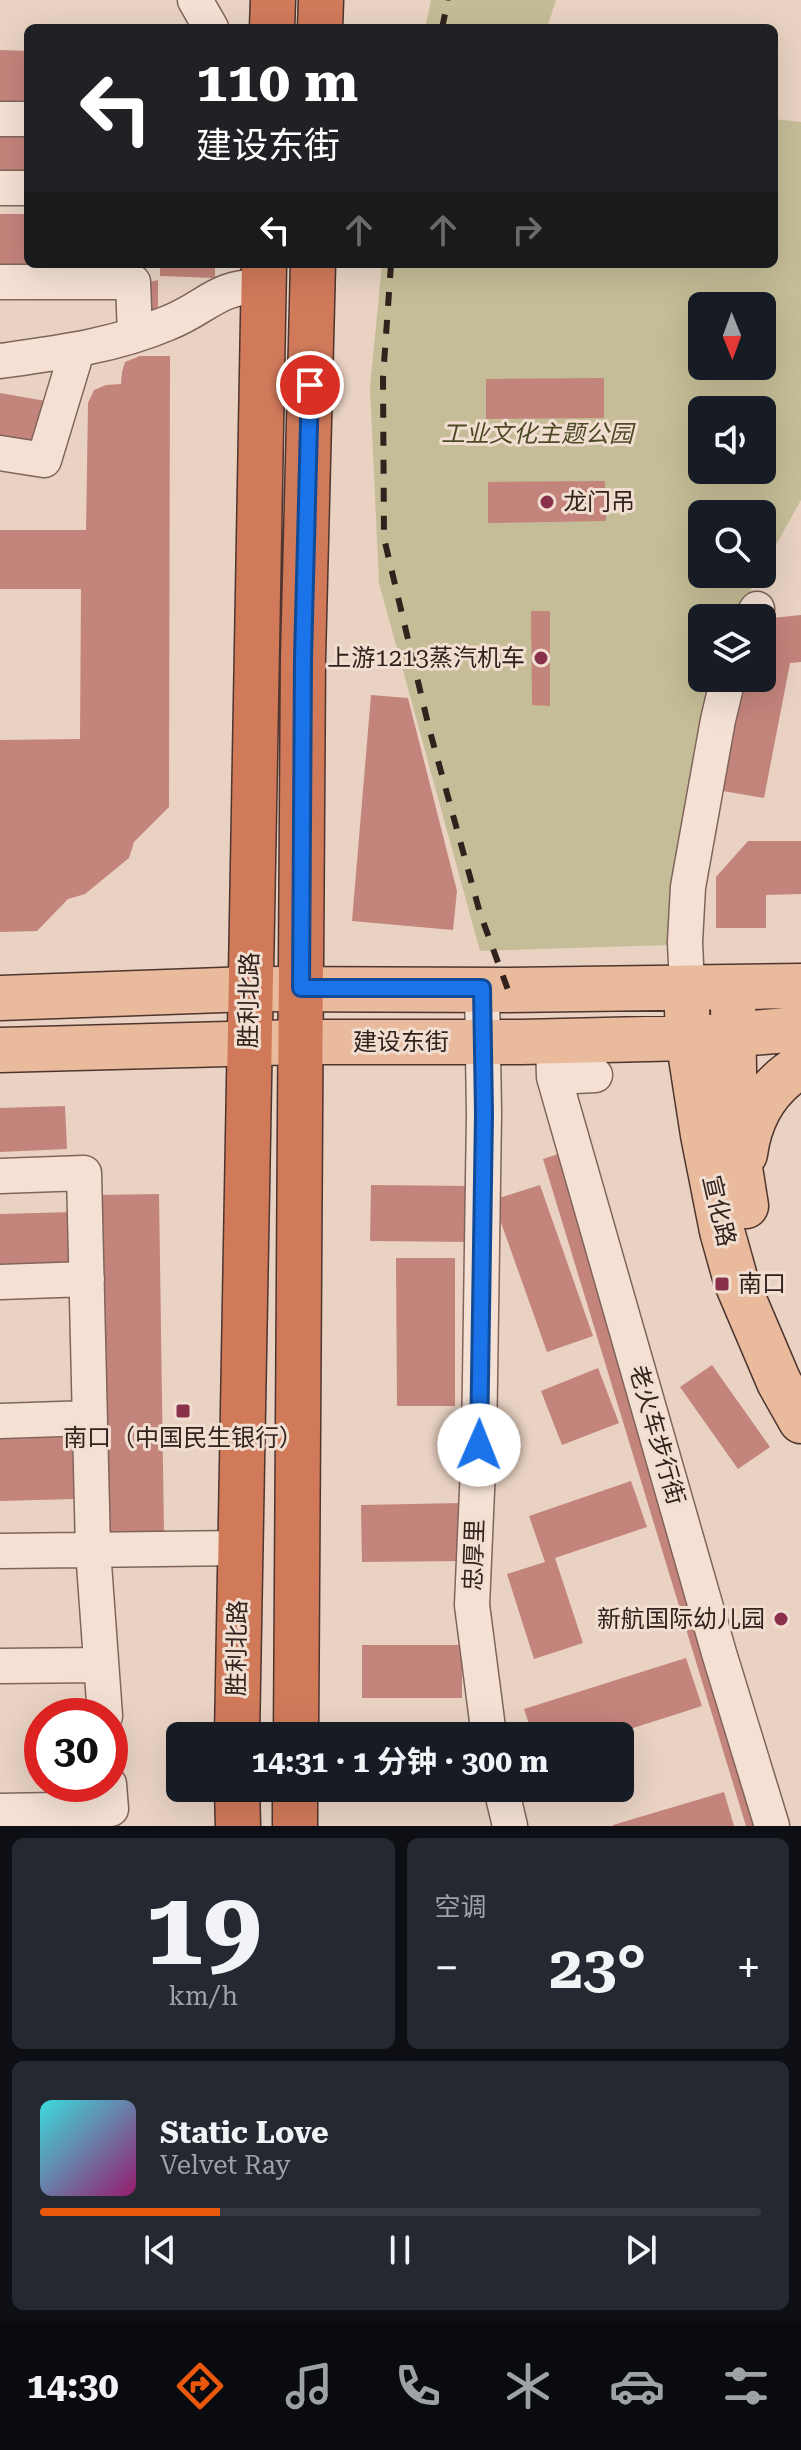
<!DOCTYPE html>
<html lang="zh">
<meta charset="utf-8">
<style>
:root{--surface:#171b24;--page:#242831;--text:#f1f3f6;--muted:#9ea1a6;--line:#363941;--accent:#ea580c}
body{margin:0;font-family:"Roboto Serif","Noto Sans SC",serif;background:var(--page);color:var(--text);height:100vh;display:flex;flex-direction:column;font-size:30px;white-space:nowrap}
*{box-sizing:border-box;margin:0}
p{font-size:26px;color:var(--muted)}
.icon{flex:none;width:44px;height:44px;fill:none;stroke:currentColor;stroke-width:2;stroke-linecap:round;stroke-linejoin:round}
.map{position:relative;height:1826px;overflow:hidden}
.details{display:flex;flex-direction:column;gap:12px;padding:12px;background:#0d0f14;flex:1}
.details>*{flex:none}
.top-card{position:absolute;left:24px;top:24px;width:754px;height:244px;border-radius:12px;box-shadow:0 8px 32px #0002;background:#202124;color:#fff;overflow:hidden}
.needle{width:52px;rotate:179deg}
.fabs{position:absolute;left:688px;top:292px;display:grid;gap:16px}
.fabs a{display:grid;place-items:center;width:88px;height:88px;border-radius:12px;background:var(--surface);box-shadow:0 8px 32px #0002;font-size:40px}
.speed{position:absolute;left:24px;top:1698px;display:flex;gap:16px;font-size:40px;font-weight:700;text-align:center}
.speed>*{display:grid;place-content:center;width:104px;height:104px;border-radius:50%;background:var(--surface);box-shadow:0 8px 32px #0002;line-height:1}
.speed .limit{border:12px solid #d22;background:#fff;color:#111}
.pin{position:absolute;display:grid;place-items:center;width:68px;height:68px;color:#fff;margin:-34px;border:4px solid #fff;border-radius:50%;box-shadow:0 2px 8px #0007}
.me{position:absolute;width:88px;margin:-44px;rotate:1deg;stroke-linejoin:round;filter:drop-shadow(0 0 6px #0008)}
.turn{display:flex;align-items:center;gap:28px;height:168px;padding:0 40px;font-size:36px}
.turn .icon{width:104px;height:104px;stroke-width:2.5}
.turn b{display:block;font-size:56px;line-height:68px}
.lanes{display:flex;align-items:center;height:76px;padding:0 40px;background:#0003;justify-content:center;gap:40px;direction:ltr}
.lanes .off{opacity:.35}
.big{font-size:60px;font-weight:700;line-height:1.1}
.details .card{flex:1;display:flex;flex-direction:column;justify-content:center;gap:12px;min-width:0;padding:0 28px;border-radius:12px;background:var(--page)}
.details .dial{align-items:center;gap:0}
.dial b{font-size:104px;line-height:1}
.song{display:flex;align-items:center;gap:24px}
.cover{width:96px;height:96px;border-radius:12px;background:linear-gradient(135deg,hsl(180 70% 55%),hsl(320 70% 35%))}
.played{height:8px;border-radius:4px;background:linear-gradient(90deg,var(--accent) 25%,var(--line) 25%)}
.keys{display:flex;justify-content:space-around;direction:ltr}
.heat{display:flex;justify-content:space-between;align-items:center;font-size:44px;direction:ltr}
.details .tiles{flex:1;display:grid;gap:12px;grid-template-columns:1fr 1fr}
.card:last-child{grid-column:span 2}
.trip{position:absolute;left:166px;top:1722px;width:468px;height:80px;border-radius:12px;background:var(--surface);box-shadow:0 8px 32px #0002;font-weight:700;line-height:80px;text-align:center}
.tabs{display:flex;height:128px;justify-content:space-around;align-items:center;background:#090b0e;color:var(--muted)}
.tabs .icon{width:56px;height:56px}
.tabs .selected{color:var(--accent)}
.tabs b{font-size:36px;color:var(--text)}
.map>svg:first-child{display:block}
.green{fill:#c5bd97;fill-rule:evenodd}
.building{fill:#c3847b}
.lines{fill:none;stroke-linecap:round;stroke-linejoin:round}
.minor-casing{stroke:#80645b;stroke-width:37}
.major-casing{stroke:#4e352f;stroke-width:47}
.highway-casing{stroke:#4e352f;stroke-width:47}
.minor{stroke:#f5e1d4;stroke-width:34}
.major{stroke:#e9bb9c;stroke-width:44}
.highway{stroke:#d07a5a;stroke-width:44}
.rail{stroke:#32221e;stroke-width:6;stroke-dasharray:14 14;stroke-linecap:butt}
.route-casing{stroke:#114b97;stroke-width:20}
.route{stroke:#1a73e8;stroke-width:14}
.poi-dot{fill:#89314b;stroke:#f1ded0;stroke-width:3}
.labels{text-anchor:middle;stroke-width:6;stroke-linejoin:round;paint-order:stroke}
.park-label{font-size:24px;font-style:italic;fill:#4c4b26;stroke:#f1ded0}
.poi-label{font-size:24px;fill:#32221e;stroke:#f1ded0;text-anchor:start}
.street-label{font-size:24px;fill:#32221e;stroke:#f1ded0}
</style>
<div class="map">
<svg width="801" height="1826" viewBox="0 0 801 1826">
<rect width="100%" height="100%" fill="#e9d2c2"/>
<path class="green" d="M431 0H556L547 28H425Z
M774 119 801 122V500L762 570V514H702V574H760L735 618H702V678H717L670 945 480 951 379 583 370 387 382 264H774ZM702 306H762V366H702ZM702 410H762V470H702Z"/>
<path class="building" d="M0 50 28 51V112L0 111Z
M0 126H28V180H0Z
M0 214H28V264H141V274L0 273Z
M160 264H215V278L160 276Z
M158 280V308L141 312V284Z
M140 356H170L169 807 134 842 129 858 85 894 68 899 37 931 0 932V740L80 739 81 589H0V530H86L88 403 94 390 106 385 121 384 122 372 125 362Z
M604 378V418L486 419V379Z
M0 393 51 402 41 453 0 446Z
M605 481 606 521 488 523V482Z
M531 611H550V706L532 705Z
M801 615V662L790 663 764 798 717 790 738 678H762V619Z
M371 695 408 698 457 891 453 930 352 921Z
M748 841H801V894L766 895V928H716V877Z
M65 1106 67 1149 0 1152V1108Z
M558 1154 764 1826H746L543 1159Z
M371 1185 472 1186V1242L370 1241Z
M540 1185 593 1336 547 1352 493 1200Z
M159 1194 164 1534 101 1535 96 1195Z
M73 1212 75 1272 0 1275V1214Z
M396 1258H455V1406H397Z
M712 1365 770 1447 738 1469 680 1387Z
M598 1368 619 1423 562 1445 541 1391Z
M72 1437 74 1499 0 1501V1439Z
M631 1481 647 1527 555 1558 583 1643 534 1659 507 1574 545 1562 529 1516Z
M462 1503 463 1561 362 1562 361 1505Z
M362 1645H462V1698H362Z
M686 1658 702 1706 608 1736H533L524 1709Z
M357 1728H393V1736H357Z
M724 1792 734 1826H613V1825Z"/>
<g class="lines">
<g class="minor-casing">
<path id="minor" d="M195 0 211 28
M0 119H28
M0 188H28
M0 282H133L135 335
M0 361C58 353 114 346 168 323 208 307 216 286 264 286
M0 453 44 460 77 351
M751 618 757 609
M687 987 685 942 688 887 718 720 728 678
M482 988 484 1114 479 1445 472 1605 489 1736
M553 1041 554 1077 719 1653 772 1826
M554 1077 595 1075
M0 1176 84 1173 93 1550 105 1716
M0 1282 87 1279
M0 1421 90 1418
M0 1551 239 1548
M0 1666 101 1665
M501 1788 510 1826
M0 1811 111 1809 109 1784"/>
</g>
<g class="major-casing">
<path id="major" d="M0 998 250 989 508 990 801 986
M733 1003 735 1136 746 1206
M687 1009 688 1038 703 1135 722 1231 736 1281 779 1382 801 1421
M0 1050 300 1042H522L688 1038 801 1029
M745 1154C750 1116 767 1086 801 1066"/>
</g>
<g class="highway-casing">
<path id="highway" d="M272 28 273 0
M320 28 321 0
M237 1736 264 264
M296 1736 303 658 313 264
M237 1788 238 1826
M295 1826V1788"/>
</g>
<use href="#minor" class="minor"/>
<use href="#major" class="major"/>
<use href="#highway" class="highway"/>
<path class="rail" d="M442 28 448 0
M391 264 383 378 384 538 429 728 480 913 508 990"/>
</g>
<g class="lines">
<g class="route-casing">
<path id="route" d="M310 385 303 658 301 988H482L484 1114 479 1445"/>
</g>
<use href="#route" class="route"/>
</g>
<g class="poi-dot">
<circle cx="547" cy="502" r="8"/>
<circle cx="541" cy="658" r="8"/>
<rect x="714" y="1276" width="16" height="16" rx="4"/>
<rect x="175" y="1403" width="16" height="16" rx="4"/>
<circle cx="781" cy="1619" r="8"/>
</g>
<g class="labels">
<g class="park-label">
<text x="537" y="442">工业文化主题公园</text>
</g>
<g class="poi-label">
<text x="563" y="510">龙门吊</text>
<text x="525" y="666" text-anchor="end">上游1213蒸汽机车</text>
<text x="738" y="1292">南口</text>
<text x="183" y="1446" text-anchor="middle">南口（中国民生银行）</text>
<text x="765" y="1627" text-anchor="end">新航国际幼儿园</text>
</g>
<g class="street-label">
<text transform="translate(249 1000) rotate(-89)" y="8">胜利北路</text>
<text x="401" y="1050">建设东街</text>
<text transform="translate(719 1211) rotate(77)" y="8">宣化路</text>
<text transform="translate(657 1435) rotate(74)" y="8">老火车步行街</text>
<text transform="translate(474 1555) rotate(-88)" y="8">忠厚里</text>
<text transform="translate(237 1648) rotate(-89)" y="8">胜利北路</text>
</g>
</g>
</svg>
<div class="fabs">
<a><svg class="needle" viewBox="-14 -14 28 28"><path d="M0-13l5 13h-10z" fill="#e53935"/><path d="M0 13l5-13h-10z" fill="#9ea1a6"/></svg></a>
<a><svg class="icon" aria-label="sound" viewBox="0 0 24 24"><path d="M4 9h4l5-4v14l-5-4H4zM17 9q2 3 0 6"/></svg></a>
<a><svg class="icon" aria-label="search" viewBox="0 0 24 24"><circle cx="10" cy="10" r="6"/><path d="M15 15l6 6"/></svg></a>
<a><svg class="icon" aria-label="layers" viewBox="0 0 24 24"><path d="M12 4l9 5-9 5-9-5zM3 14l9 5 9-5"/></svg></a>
</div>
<div class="speed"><div class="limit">30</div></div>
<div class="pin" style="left:310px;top:385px;background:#d93025"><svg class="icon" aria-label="arrive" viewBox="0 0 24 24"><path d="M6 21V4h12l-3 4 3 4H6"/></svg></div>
<svg class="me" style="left:479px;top:1445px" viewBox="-20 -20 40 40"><circle r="19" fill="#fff"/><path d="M0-13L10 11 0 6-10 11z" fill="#1a73e8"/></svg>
<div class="trip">14:31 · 1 分钟 · 300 m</div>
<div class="top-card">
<div class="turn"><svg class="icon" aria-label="left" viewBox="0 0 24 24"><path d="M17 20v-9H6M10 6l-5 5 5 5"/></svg><div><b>110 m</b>建设东街</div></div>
<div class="lanes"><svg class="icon" aria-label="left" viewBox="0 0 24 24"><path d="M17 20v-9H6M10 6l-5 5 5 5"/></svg><svg class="icon off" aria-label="ahead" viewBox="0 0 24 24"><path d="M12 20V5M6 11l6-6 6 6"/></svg><svg class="icon off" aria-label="ahead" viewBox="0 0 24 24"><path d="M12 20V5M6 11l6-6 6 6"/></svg><svg class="icon off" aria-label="right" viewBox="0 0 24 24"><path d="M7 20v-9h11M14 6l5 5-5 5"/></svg></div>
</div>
</div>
<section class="details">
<div class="tiles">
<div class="card dial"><b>19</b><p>km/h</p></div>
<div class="card"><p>空调</p>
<div class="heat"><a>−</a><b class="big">23°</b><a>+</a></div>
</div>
<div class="card">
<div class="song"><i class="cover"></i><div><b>Static Love</b><p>Velvet Ray</p></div></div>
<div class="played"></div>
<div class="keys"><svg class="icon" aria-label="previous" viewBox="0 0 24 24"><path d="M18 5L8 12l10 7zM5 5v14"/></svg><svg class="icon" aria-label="pause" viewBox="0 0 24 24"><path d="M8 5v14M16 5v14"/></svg><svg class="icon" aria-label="next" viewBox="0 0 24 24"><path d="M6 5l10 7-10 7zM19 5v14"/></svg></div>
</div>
</div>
</section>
<nav class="tabs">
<b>14:30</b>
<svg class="icon selected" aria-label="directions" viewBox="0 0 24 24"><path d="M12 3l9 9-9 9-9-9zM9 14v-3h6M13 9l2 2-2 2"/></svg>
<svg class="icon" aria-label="music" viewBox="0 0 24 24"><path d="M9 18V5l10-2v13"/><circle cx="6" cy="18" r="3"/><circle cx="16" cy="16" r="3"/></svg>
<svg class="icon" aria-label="phone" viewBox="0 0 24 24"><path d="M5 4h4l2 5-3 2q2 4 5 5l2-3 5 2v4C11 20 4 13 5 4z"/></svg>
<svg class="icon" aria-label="climate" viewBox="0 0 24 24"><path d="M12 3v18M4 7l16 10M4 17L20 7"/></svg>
<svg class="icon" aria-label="car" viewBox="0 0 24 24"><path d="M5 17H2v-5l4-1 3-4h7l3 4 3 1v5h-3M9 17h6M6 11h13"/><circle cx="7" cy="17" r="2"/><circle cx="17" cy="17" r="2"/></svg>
<svg class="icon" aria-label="filters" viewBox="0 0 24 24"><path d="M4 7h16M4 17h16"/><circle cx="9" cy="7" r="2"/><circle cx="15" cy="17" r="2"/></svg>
</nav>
